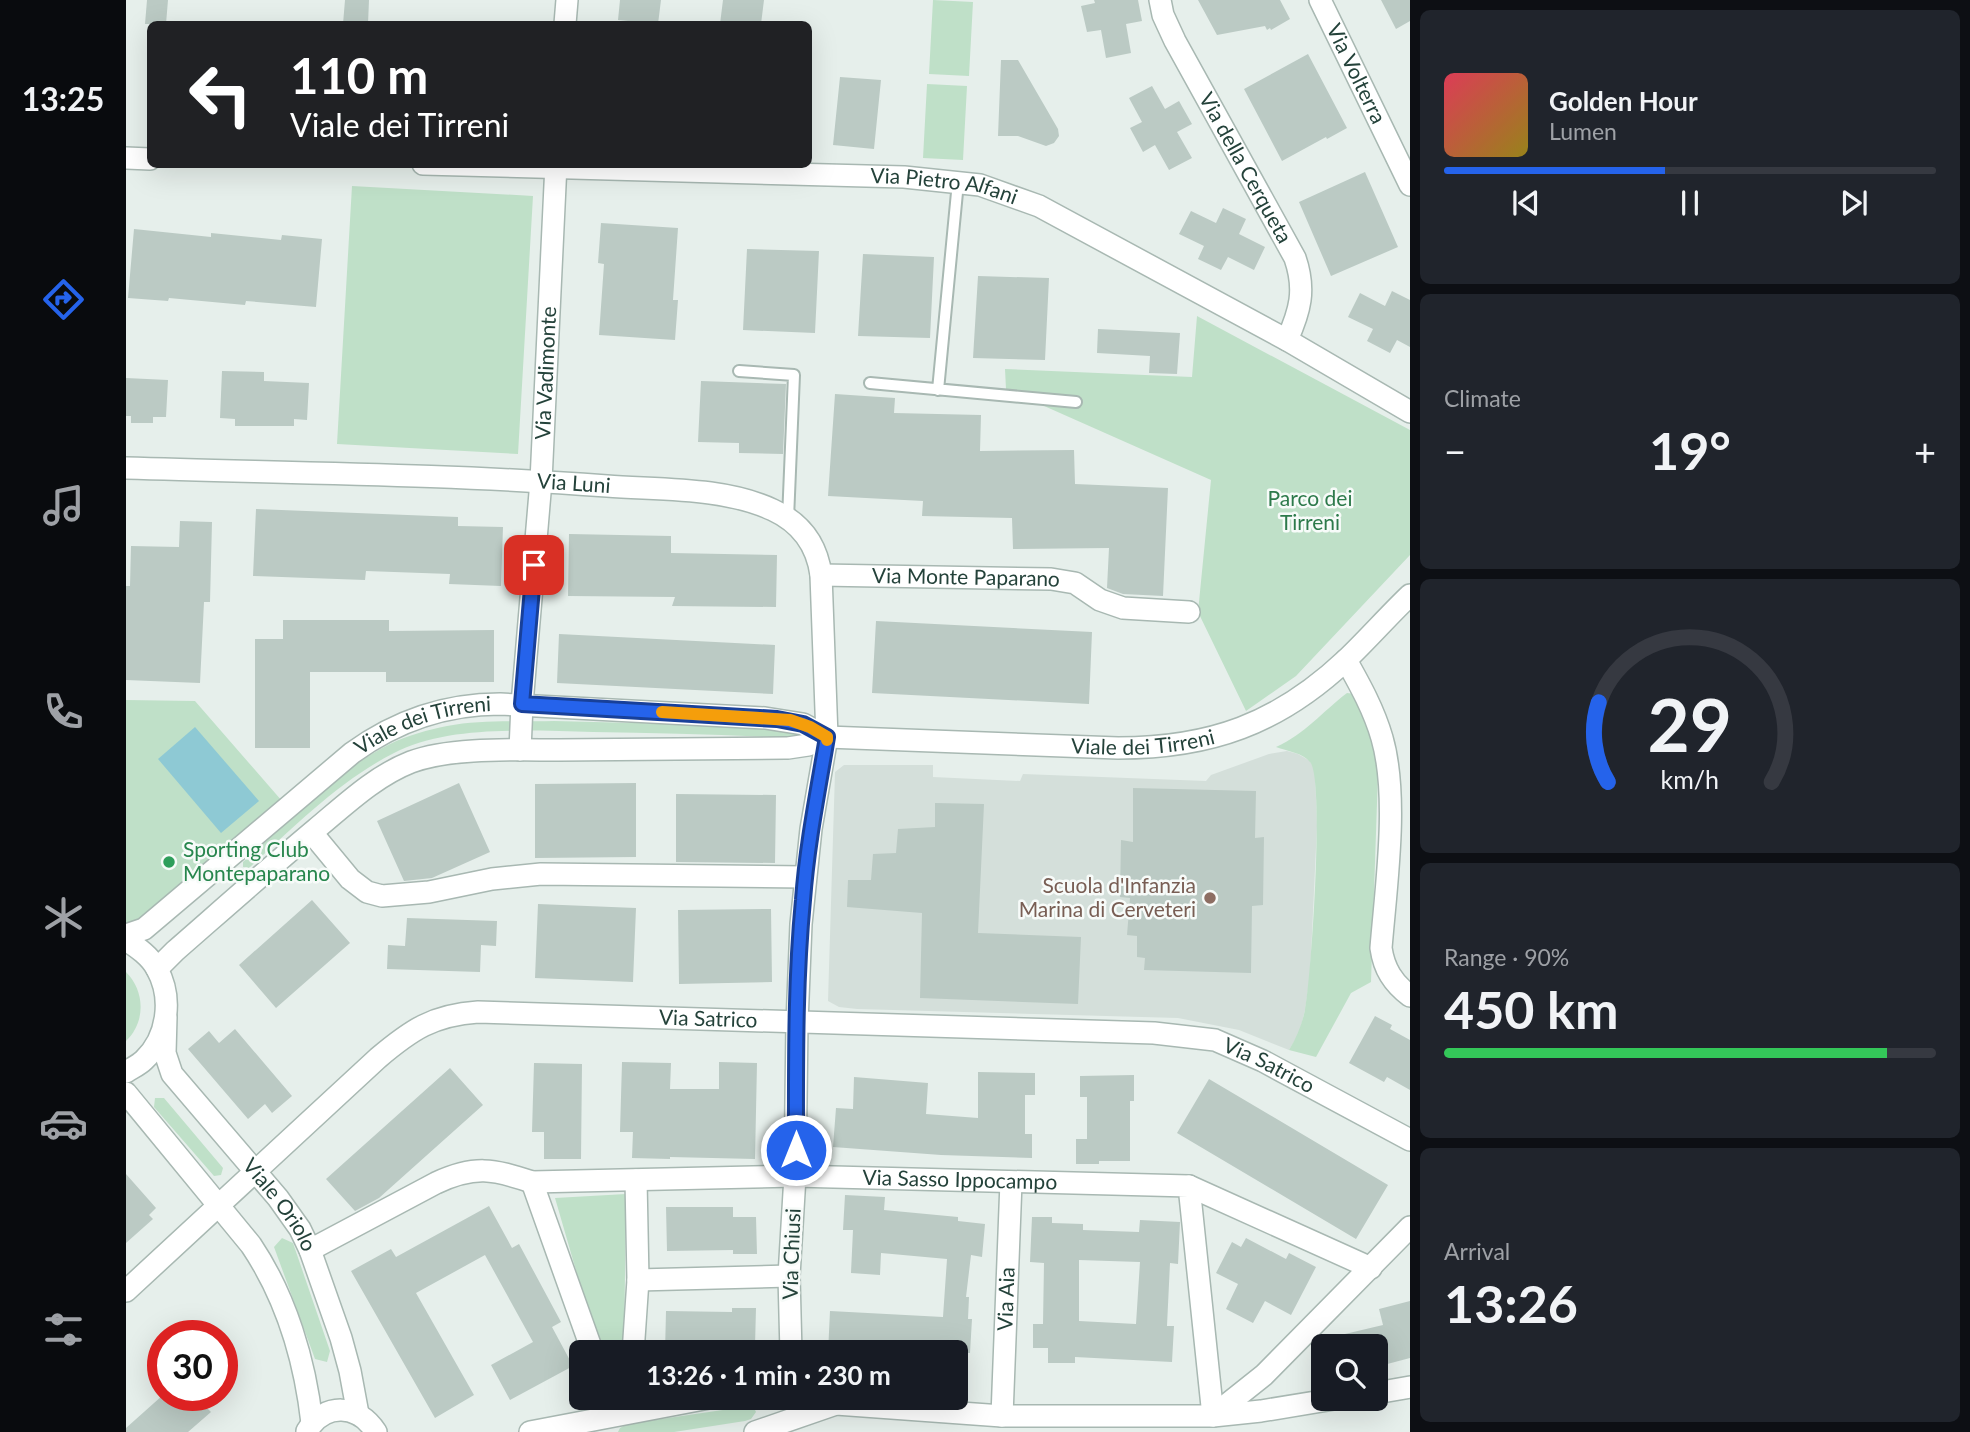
<!DOCTYPE html>
<meta charset="utf-8">
<style>
:root{--surface:#171b24;--page:#20242c;--text:#f1f3f6;--muted:#9ea1a6;--line:#363941;--accent:#2563eb}
body{margin:0;font-family:Lato,sans-serif;background:var(--page);color:var(--text);height:100vh;display:flex;flex-direction:column;font-size:26px;white-space:nowrap}
*{box-sizing:border-box;margin:0}
p{font-size:23px;color:var(--muted)}
.icon{flex:none;width:38px;height:38px;fill:none;stroke:currentColor;stroke-width:2;stroke-linecap:round;stroke-linejoin:round}
.map{position:relative;flex:1;overflow:hidden}
.sheet{display:flex;flex-direction:column;gap:10px;padding:10px;background:#0d0f14;width:560px}
.sheet>*{flex:none}
.guide{position:absolute;left:21px;top:21px;width:665px;height:147px;border-radius:10px;box-shadow:0 7px 28px #0002;background:#202124;color:#fff;overflow:hidden}
.fabs{position:absolute;left:1185px;top:1334px;display:grid;gap:14px}
.fabs a{display:grid;place-items:center;width:77px;height:77px;border-radius:10px;background:var(--surface);box-shadow:0 7px 28px #0002;font-size:35px}
.speed{position:absolute;left:21px;top:1320px;display:flex;gap:14px;font-size:35px;font-weight:700;text-align:center}
.speed>*{display:grid;place-content:center;width:91px;height:91px;border-radius:50%;background:var(--surface);box-shadow:0 7px 28px #0002;line-height:1}
.speed .limit{border:10px solid #d22;background:#fff;color:#111}
.pin{position:absolute;display:grid;place-items:center;width:60px;height:60px;color:#fff;margin:-30px;border-radius:14px;box-shadow:0 4px 10px #0006}
.me{position:absolute;width:77px;margin:-38px;rotate:0deg;stroke-linejoin:round;filter:drop-shadow(0 0 5px #0008)}
.turn{display:flex;align-items:center;gap:24px;height:147px;padding:0 28px;font-size:32px}
.turn .icon{width:91px;height:91px;stroke-width:2.5}
.turn b{display:block;font-size:49px;line-height:60px}
.big{font-size:52px;font-weight:700;line-height:1.1}
.sheet .widget{flex:1;display:flex;flex-direction:column;justify-content:center;gap:10px;min-width:0;padding:0 24px;border-radius:10px;background:var(--page)}
.sheet .dial{align-items:center;gap:0}
.dial svg{height:182px;overflow:visible;fill:none;stroke:var(--line);stroke-width:7;stroke-linecap:round;text-anchor:middle}
.dial text{fill:var(--text);stroke:none}
.song{display:flex;align-items:center;gap:21px}
.cover{width:84px;height:84px;border-radius:10px;background:linear-gradient(135deg,hsl(350 70% 55%),hsl(50 70% 35%))}
.played{height:7px;border-radius:4px;background:linear-gradient(90deg,var(--accent) 45%,var(--line) 45%)}
.keys{display:flex;justify-content:space-around;direction:ltr}
.heat{display:flex;justify-content:space-between;align-items:center;font-size:38px;direction:ltr}
.charge{height:10px;border-radius:5px;background:linear-gradient(90deg,#34c759 90%,var(--line) 0)}
.trip{position:absolute;left:443px;top:1340px;width:399px;height:70px;border-radius:10px;background:var(--surface);box-shadow:0 7px 28px #0002;font-weight:700;line-height:70px;text-align:center}
main{display:flex;flex:1;min-height:0}
.dock{display:flex;flex-direction:column;width:126px;justify-content:space-around;align-items:center;background:#090b0e;color:var(--muted)}
.dock .icon{width:49px;height:49px}
.dock .selected{color:var(--accent)}
.dock b{font-size:32px;color:var(--text)}
.map>svg:first-child{display:block}
.built{fill:#d4dfda}
.green{fill:#bfe0c8}
.water{fill:#8ec9d4}
.building{fill:#bbcac4;fill-rule:evenodd}
.lines{fill:none;stroke-linecap:round;stroke-linejoin:round}
.service-casing{stroke:#a8b8b2;stroke-width:14}
.minor-casing{stroke:#a8b8b2;stroke-width:24}
.service{stroke:#fff;stroke-width:10}
.minor{stroke:#fff;stroke-width:21}
.route-casing{stroke:#184099;stroke-width:18}
.route{stroke:#2563eb;stroke-width:12}
.slow{stroke:#f59e0b;stroke-width:12}
.leisure-dot{fill:#2e9e5b;stroke:#f7fbf9;stroke-width:2.5}
.education-dot{fill:#8d6e63;stroke:#f7fbf9;stroke-width:2.5}
.labels{text-anchor:middle;stroke-width:5;stroke-linejoin:round;paint-order:stroke}
.street-label{font-size:21px;fill:#24423a;stroke:#f7fbf9}
.park-label{font-size:21px;fill:#2d7a4b;stroke:#f7fbf9}
.leisure-label{font-size:21px;fill:#27864d;stroke:#f7fbf9;text-anchor:start}
.education-label{font-size:21px;fill:#785e54;stroke:#f7fbf9;text-anchor:end}
</style>
<main>
<nav class="dock">
<b>13:25</b>
<svg class="icon selected" aria-label="directions" viewBox="0 0 24 24"><path d="M12 3l9 9-9 9-9-9zM9 14v-3h6M13 9l2 2-2 2"/></svg>
<svg class="icon" aria-label="music" viewBox="0 0 24 24"><path d="M9 18V5l10-2v13"/><circle cx="6" cy="18" r="3"/><circle cx="16" cy="16" r="3"/></svg>
<svg class="icon" aria-label="phone" viewBox="0 0 24 24"><path d="M5 4h4l2 5-3 2q2 4 5 5l2-3 5 2v4C11 20 4 13 5 4z"/></svg>
<svg class="icon" aria-label="climate" viewBox="0 0 24 24"><path d="M12 3v18M4 7l16 10M4 17L20 7"/></svg>
<svg class="icon" aria-label="car" viewBox="0 0 24 24"><path d="M5 17H2v-5l4-1 3-4h7l3 4 3 1v5h-3M9 17h6M6 11h13"/><circle cx="7" cy="17" r="2"/><circle cx="17" cy="17" r="2"/></svg>
<svg class="icon" aria-label="filters" viewBox="0 0 24 24"><path d="M4 7h16M4 17h16"/><circle cx="9" cy="7" r="2"/><circle cx="15" cy="17" r="2"/></svg>
</nav>
<div class="map">
<svg width="1284" height="1432" viewBox="0 0 1284 1432">
<rect width="100%" height="100%" fill="#e6efeb"/>
<path class="built" d="M1161 751 1172 754 1184 761 1189 770 1191 826 1184 976 1179 1010 1173 1034 1163 1050 1113 1030 1052 1018 731 1009 713 1007 702 1001 709 772 718 765H807V777L894 781 897 774 1080 781 1085 775 1143 754Z"/>
<path class="green" d="M807 0 847 2 843 76 803 74Z
M801 84 841 86 837 160 797 158Z
M226 186 407 196 392 454 211 444Z
M1071 316 1284 430V555L1170 676 1120 711 1072 612 1085 480 880 389 879 369 1066 377Z
M1221 693 1229 694 1249 745 1252 773 1245 982 1225 993 1190 1057 1163 1050C1171 1037 1176 1024 1179 1010 1185 980 1199 778 1184 762 1177 753 1161 751 1150 747 1179 734 1196 712 1221 693Z
M0 700 69 701 156 801 13 925 0 923Z
M428 721 670 727 674 732 669 738C602 735 534 733 467 732 406 731 323 724 268 753 213 781 168 827 123 868L117 867V862C162 822 210 771 264 744 282 735 302 730 321 726 356 719 393 722 428 721Z
M0 972C19 991 20 1022 0 1041Z
M29 1098H38L97 1168 95 1175 88 1176 28 1107Z
M500 1194 498 1353H474L429 1198Z
M156 1238 167 1243 204 1351 201 1362 189 1359 148 1247Z
M624 1406 628 1408 630 1412 625 1419 619 1421 548 1432H492L494 1428 501 1424Z"/>
<path class="water" d="M69 727 133 801 95 833 32 759Z"/>
<path class="building" d="M21 0H42L40 24H19Z
M219 0H243L242 24H217Z
M494 0H535L532 24 492 20Z
M597 0H638L635 24H594Z
M968 0H1012L1016 21 1000 24 1005 53 980 58 975 30 961 32 955 6 969 3Z
M1072 0H1154L1164 19 1145 30 1144 28 1141 30 1139 26 1091 35Z
M1255 0H1284V21L1270 29Z
M1182 54 1221 128 1201 139 1200 137 1156 161 1118 89Z
M875 60H892L932 129 933 136 928 143 920 146 892 136H872Z
M714 77 755 80 748 149 707 145Z
M1026 86 1039 109 1053 101 1066 124 1051 132 1066 158 1043 170 1029 145 1017 152 1004 128 1016 122 1003 98Z
M1239 172 1272 247 1205 276 1173 202Z
M1097 208 1120 219 1113 234 1139 247 1128 270 1102 257 1095 270 1072 259 1078 246 1053 234 1065 211 1090 223Z
M475 223 552 228 547 300H552L549 340 473 335 478 264 472 263Z
M8 229 85 237V233L155 240 156 235 196 239 190 307 120 301 119 305 43 298 42 301 2 298Z
M621 249 693 251 689 333 617 330Z
M737 254 808 257 804 338 732 336Z
M852 276 923 278 919 360 847 358Z
M1266 291 1284 300V347L1271 340 1264 353 1241 341 1247 329 1222 317 1234 293 1259 306Z
M972 329 1054 333 1051 374 1023 373 1024 356 971 353Z
M96 371 138 372V381L183 383 181 420 168 419V426H109V419L94 418Z
M0 378 42 380 40 417H27V423H5V416H0Z
M575 381 660 384 657 454 613 453V443L572 442Z
M709 394 769 398 768 413 855 415 854 451 948 450 949 484 1042 488 1037 596 997 594 981 588 983 548 887 549 886 518 796 516 797 501 702 496Z
M130 509 332 517V526L377 527 375 586 323 584 324 574 240 571 239 580 127 576Z
M54 521 86 522 84 602H78L74 683 0 680V586H4L5 546 53 547Z
M443 534 545 536V553L651 555 650 607 546 606 549 597 442 596Z
M157 620H263V631L368 630V682H260V672H184V748H129V639H157Z
M750 621 966 632 963 704 746 693Z
M433 634 649 645 647 694 431 683Z
M333 783 364 852 306 878 278 881 251 821Z
M510 783V857L409 858V784Z
M1007 788 1130 791 1129 838 1138 837 1137 905 1126 906 1125 973 1018 970 1019 958 1011 957V936L1001 935 1004 898 994 897 995 840 1007 842Z
M550 794 650 795 649 863 550 862Z
M809 803 858 804 852 933 955 937 952 1004 794 998 796 913 721 907 722 880H745L747 854 770 853 772 829 809 827Z
M186 900 224 943 150 1008 113 965Z
M412 904 510 908 507 982 409 978Z
M645 909 646 982 553 984 552 910Z
M281 918 371 921 370 946 355 945 354 972 261 969 262 945 279 946Z
M1249 1016 1266 1025 1264 1029 1284 1040V1090L1261 1077 1258 1082 1223 1063Z
M109 1029 166 1096 146 1113 139 1104 122 1119 62 1049 83 1031 93 1043Z
M496 1062 545 1063 544 1089H593V1062L631 1063 629 1159 544 1157V1159L506 1158 507 1132H494Z
M408 1063 456 1064 455 1159H418V1132H406Z
M324 1068 357 1105 253 1198 229 1211 200 1179Z
M852 1072 909 1073V1095H899V1134H906V1158L815 1155 707 1147 710 1108 727 1109 728 1077 802 1083 800 1114 852 1118Z
M1008 1075V1101H1004V1161H973V1164H950V1139H961V1097H954V1076Z
M1083 1079 1262 1185 1230 1239 1051 1133Z
M0 1174 30 1208 23 1215 27 1219 0 1243Z
M719 1195 759 1197 758 1210 832 1217V1221L859 1224 856 1257 845 1255 840 1297H843L842 1319H846L844 1353 755 1350V1353H702L704 1311 817 1317 821 1259 755 1253 754 1275 725 1273 727 1230H717Z
M363 1206 386 1248 393 1244 435 1322 426 1327 447 1366 384 1400 365 1365 407 1342 359 1255 290 1293 348 1395 309 1418 225 1271 265 1249 270 1257Z
M540 1207H607V1217H630L631 1254H607V1250L541 1251Z
M906 1217H926V1223L957 1224V1230L1013 1232 1014 1220 1054 1222 1052 1264 1044 1263 1041 1326H1048L1046 1362 949 1357V1363H922V1348H907V1324H917L918 1263 904 1262ZM953 1260 1014 1262 1010 1324 953 1321Z
M1120 1238 1160 1259 1163 1253 1190 1267 1165 1315 1139 1301 1127 1323 1100 1309 1112 1284 1090 1273 1106 1242 1115 1247Z
M1284 1301V1358L1250 1367V1346H1203L1202 1338 1257 1325 1253 1309Z
M606 1308H630L629 1346 606 1345V1353H539L540 1311 606 1312Z
M37 1395H96L81 1408 85 1412 62 1432H0V1428Z"/>
<g class="lines">
<g class="service-casing">
<path id="service" d="M613 371 668 375 662 519
M744 383 950 402
M812 390 832 182"/>
</g>
<g class="minor-casing">
<g id="minor">
<path id="s1" d="M1034 0 1037 15 1049 41 1169 258C1180 290 1174 311 1161 340"/>
<path id="s2" d="M1194 0 1284 185"/>
<path d="M439 24 441 0"/>
<path d="M0 158 24 159"/>
<path id="s3" d="M297 164 778 177 854 185 913 206 1161 340 1284 412"/>
<path id="s4" d="M0 468C160 473 321 474 481 486 534 490 598 487 647 510 675 523 691 545 695 575L701 737 685 829 675 924 671 1023 669 1176 663 1276 665 1353"/>
<path id="s5" d="M695 575 925 579 949 583 974 600 997 608 1063 612"/>
<path d="M1220 660C1234 685 1248 710 1256 738 1273 797 1260 886 1255 948 1258 969 1267 983 1284 996"/>
<path id="s6" d="M394 750 396 704 415 481 430 164"/>
<path d="M186 833 224 879 241 892 256 896 303 892 366 879 415 874 679 877"/>
<path id="s7" d="M0 935 18 929 226 753C270 721 319 704 374 704L639 718 677 724 701 737"/>
<path d="M0 940C12 948 24 956 31 969 47 998 42 1037 18 1060 13 1065 6 1068 0 1072"/>
<path id="s8" d="M31 969 49 951C96 910 142 869 190 829 219 805 249 776 285 762 325 747 390 750 433 750 510 749 586 749 662 748L682 745 701 737 992 748C1084 748 1152 724 1220 660 1242 639 1262 616 1284 595"/>
<path id="s9" d="M40 1017 39 1053 46 1074 152 1198 174 1229 184 1250 215 1338 224 1371 232 1414"/>
<path d="M0 1093 125 1245C160 1297 179 1361 186 1423"/>
<path d="M406 1182 467 1353"/>
<path d="M1063 1186 1245 1268"/>
<path id="s10" d="M184 1250 310 1183C349 1165 367 1169 406 1182L669 1176 1063 1186 1087 1416"/>
<path d="M512 1280 663 1276"/>
<path id="s11" d="M0 1291 252 1058C285 1030 307 1015 352 1012L1028 1033 1089 1040 1137 1061 1284 1140"/>
<path d="M507 1353 512 1280 510 1180"/>
<path d="M1250 1393 1284 1387"/>
<path d="M698 1398 710 1404 876 1416H1087L1135 1411 1214 1398"/>
<path d="M484 1399V1398"/>
<path d="M1089 1414 1138 1375 1284 1227"/>
<path id="s12" d="M876 1416 885 1182"/>
<path d="M181 1431C199 1402 232 1404 250 1432"/>
<path d="M404 1432 583 1398"/>
<path d="M629 1432 710 1404"/>
</g>
</g>
<use href="#service" class="service"/>
<use href="#minor" class="minor"/>
</g>
<g class="lines">
<g class="route-casing">
<path id="route" d="M408 565 396 704 651 719 677 724 701 737C692 791 681 845 677 900 669 983 670 1067 670 1150"/>
</g>
<use href="#route" class="route"/>
<path class="slow" d="M536 712 664 720 684 727 701 737V740"/>
</g>
<circle class="leisure-dot" cx="43" cy="862" r="7"/>
<circle class="education-dot" cx="1084" cy="898" r="7"/>
<g class="labels">
<g class="street-label">
<text dy="7" stroke="none"><textPath href="#s2" startOffset="82">Via Volterra</textPath></text>
<text dy="7" stroke="none"><textPath href="#s1" startOffset="189">Via della Cerqueta</textPath></text>
<text dy="7" stroke="none"><textPath href="#s3" startOffset="522">Via Pietro Alfani</textPath></text>
<text dy="7" stroke="none"><textPath href="#s6" startOffset="378">Via Vadimonte</textPath></text>
<text dy="7" stroke="none"><textPath href="#s4" startOffset="448">Via Luni</textPath></text>
<text dy="7" stroke="none"><textPath href="#s5" startOffset="145">Via Monte Paparano</textPath></text>
<text dy="7" stroke="none"><textPath href="#s7" startOffset="369">Viale dei Tirreni</textPath></text>
<text dy="7" stroke="none"><textPath href="#s8" startOffset="1064">Viale dei Tirreni</textPath></text>
<text dy="7" stroke="none"><textPath href="#s11" startOffset="686">Via Satrico</textPath></text>
<text dy="7" stroke="none"><textPath href="#s11" startOffset="1253">Via Satrico</textPath></text>
<text dy="7" stroke="none"><textPath href="#s10" startOffset="670">Via Sasso Ippocampo</textPath></text>
<text dy="7" stroke="none"><textPath href="#s9" startOffset="228">Viale Oriolo</textPath></text>
<text transform="translate(666 1254) rotate(-88)" y="7">Via Chiusi</text>
<text dy="7" stroke="none"><textPath href="#s12" startOffset="117">Via Aia</textPath></text>
</g>
<g class="park-label">
<text x="1184" y="506">Parco dei<tspan x="1184" dy="24">Tirreni</tspan></text>
</g>
<g class="leisure-label">
<text x="57" y="857">Sporting Club<tspan x="57" dy="24">Montepaparano</tspan></text>
</g>
<g class="education-label">
<text x="1070" y="893">Scuola d'Infanzia<tspan x="1070" dy="24">Marina di Cerveteri</tspan></text>
</g>
</g>
</svg>
<div class="fabs">
<a><svg class="icon" aria-label="search" viewBox="0 0 24 24"><circle cx="10" cy="10" r="6"/><path d="M15 15l6 6"/></svg></a>
</div>
<div class="speed"><div class="limit">30</div></div>
<div class="pin" style="left:408px;top:565px;background:#d93025"><svg class="icon" aria-label="arrive" viewBox="0 0 24 24"><path d="M6 21V4h12l-3 4 3 4H6"/></svg></div>
<svg class="me" style="left:670px;top:1150px" viewBox="-20 -20 40 40"><circle r="17" fill="#2563eb" stroke="#fff" stroke-width="3"/><path d="M0-11L8 9 0 5-8 9z" fill="#fff"/></svg>
<div class="trip">13:26 · 1 min · 230 m</div>
<div class="guide">
<div class="turn"><svg class="icon" aria-label="left" viewBox="0 0 24 24"><path d="M17 20v-9H6M10 6l-5 5 5 5"/></svg><div><b>110 m</b>Viale dei Tirreni</div></div>
</div>
</div>
<section class="sheet">
<div class="widget">
<div class="song"><i class="cover"></i><div><b>Golden Hour</b><p>Lumen</p></div></div>
<div class="played"></div>
<div class="keys"><svg class="icon" aria-label="previous" viewBox="0 0 24 24"><path d="M18 5L8 12l10 7zM5 5v14"/></svg><svg class="icon" aria-label="pause" viewBox="0 0 24 24"><path d="M8 5v14M16 5v14"/></svg><svg class="icon" aria-label="next" viewBox="0 0 24 24"><path d="M6 5l10 7-10 7zM19 5v14"/></svg></div>
</div>
<div class="widget"><p>Climate</p>
<div class="heat"><a>−</a><b class="big">19°</b><a>+</a></div>
</div>
<div class="widget dial"><svg viewBox="0 0 100 80">
<path d="M14 69A42 42 0 1 1 86 69"/>
<path d="M14 69A42 42 0 0 1 10 34" stroke="#2563eb"/>
<text x="50" y="56" font-size="32" font-weight="700">29</text>
<text x="50" y="72" font-size="11">km/h</text>
</svg></div>
<div class="widget"><p>Range · 90%</p><b class="big">450 km</b><div class="charge"></div></div>
<div class="widget"><p>Arrival</p><b class="big">13:26</b></div>
</section>
</main>
